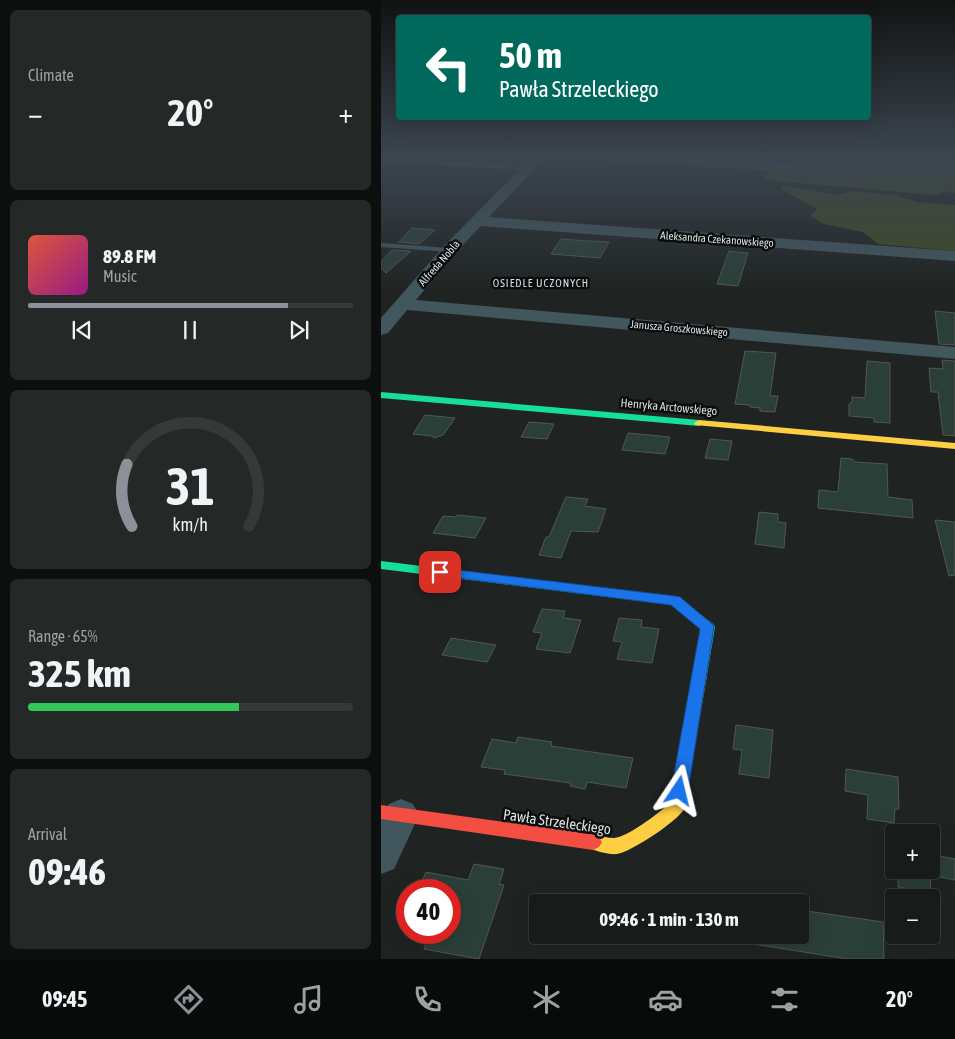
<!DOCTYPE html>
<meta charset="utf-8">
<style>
:root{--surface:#171b1a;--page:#242827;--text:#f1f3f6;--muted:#9ea1a2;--line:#363939;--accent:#8c9099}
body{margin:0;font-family:"Asap Condensed",sans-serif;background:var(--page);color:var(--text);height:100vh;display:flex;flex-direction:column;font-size:19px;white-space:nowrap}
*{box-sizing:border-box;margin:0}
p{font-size:16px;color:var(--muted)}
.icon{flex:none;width:28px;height:28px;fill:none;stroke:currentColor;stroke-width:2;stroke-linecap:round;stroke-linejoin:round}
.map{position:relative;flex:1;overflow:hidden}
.panel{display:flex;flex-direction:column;gap:10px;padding:10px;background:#0d0f0e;width:381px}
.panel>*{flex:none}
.hud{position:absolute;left:15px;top:15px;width:475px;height:105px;border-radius:5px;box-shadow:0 5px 20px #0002,0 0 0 1px var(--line);background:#00695c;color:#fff;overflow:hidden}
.fabs{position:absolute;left:504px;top:824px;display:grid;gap:10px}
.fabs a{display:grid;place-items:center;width:55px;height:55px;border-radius:5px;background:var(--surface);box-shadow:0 5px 20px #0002,0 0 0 1px var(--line);font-size:25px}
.speed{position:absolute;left:15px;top:879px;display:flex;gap:10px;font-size:25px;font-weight:700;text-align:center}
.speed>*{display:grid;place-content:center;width:65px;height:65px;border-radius:50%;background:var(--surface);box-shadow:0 5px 20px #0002,0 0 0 1px var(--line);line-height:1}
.speed .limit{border:8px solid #d22;background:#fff;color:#111}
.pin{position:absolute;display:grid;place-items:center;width:42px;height:42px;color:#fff;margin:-21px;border-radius:10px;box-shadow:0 2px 8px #0006}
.me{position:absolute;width:55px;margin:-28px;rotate:10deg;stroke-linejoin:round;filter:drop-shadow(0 0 4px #0008)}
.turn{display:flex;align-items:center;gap:18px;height:105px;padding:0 20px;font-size:22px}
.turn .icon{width:65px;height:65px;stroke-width:2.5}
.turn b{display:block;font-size:35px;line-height:42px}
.big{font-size:38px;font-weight:700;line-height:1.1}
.panel .tile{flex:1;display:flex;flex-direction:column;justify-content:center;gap:8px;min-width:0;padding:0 18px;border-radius:8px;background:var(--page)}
.panel .dial{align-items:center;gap:0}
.dial svg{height:130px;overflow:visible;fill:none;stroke:var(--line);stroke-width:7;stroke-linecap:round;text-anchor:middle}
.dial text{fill:var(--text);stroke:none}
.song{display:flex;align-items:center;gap:15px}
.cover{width:60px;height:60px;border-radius:8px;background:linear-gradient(135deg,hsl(10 70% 55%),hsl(310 70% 35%))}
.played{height:5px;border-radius:2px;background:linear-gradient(90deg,var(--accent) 80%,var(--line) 80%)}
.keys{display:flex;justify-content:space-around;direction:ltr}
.heat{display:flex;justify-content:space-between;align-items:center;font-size:28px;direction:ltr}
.charge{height:8px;border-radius:4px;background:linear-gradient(90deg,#34c759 65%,var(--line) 0)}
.trip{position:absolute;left:148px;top:894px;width:280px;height:50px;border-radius:5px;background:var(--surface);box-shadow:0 5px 20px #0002,0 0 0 1px var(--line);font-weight:700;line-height:50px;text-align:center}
.dock{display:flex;height:80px;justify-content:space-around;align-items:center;background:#090b0a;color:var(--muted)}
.dock .icon{width:35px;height:35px}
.dock .on{color:var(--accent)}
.dock b{font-size:22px;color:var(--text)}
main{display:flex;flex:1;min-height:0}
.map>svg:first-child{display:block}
.green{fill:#3e4b23}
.building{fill:#2a3f37;stroke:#525654}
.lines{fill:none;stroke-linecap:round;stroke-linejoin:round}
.lane{fill:#41565d;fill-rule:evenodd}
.street{fill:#41565d;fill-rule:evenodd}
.fast{fill:#16e098;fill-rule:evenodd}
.slow{fill:#ffcf43;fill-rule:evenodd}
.jam{fill:#f24e42;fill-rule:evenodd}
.route{fill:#1a73e8;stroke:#114b97}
.labels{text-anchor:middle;stroke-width:5;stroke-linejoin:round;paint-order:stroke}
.far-street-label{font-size:11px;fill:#dbdfdf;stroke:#0a0d0d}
.far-neighbourhood-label{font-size:11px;letter-spacing:1px;fill:#dbdfdf;stroke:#0a0d0d}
.street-label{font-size:12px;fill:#dbdfdf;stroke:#0a0d0d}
.near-street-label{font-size:15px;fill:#dbdfdf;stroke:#0a0d0d}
</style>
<main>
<section class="panel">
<div class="tile"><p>Climate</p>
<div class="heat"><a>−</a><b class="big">20°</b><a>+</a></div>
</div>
<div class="tile">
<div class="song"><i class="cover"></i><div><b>89.8 FM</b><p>Music</p></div></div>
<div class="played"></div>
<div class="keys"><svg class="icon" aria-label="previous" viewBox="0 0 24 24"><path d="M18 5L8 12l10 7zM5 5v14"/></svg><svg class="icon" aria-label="pause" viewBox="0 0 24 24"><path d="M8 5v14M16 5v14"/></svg><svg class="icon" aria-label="next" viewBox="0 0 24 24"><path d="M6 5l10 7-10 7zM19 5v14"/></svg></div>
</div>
<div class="tile dial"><svg viewBox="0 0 100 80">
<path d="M14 69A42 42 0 1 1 86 69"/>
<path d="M14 69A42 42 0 0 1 11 31" stroke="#8c9099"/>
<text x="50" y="56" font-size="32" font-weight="700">31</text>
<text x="50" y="72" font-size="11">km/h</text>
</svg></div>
<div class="tile"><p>Range · 65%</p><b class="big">325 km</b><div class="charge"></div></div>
<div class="tile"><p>Arrival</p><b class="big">09:46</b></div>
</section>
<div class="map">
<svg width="574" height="959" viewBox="0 0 574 959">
<rect width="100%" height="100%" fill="#1f2423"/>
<path class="green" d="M532 156H574V193L566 191 553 195 384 180 387 169 434 171 437 159H516L540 164Z
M403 186 456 195 471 191 513 195 536 202 574 205V251L497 244 482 232 443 224 429 216 436 209 400 189Z"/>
<path class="building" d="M31 228 54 230 38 244 18 242Z
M180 239 209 241 228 242 219 258 170 254Z
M11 250 30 251 5 273 0 268V262Z
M348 251 367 253 357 286 336 284Z
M554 311 574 313V345L558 344Z
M364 351 395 353 389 396H397L394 412 379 411V408L369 407V405L354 404Z
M561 360 574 361V436L562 435 557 392H550L548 368 562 369Z
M486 361 509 363V423L493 422V418L468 416V404L471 402V397L484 398Z
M44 415 74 418 62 435 53 438 51 436 32 434Z
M148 422 173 424 166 439 140 437Z
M247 433 289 437 284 454 241 450Z
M329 439 351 441 347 460 324 458Z
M460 458 471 459 475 462 506 464 507 497 531 500 532 518 437 508 438 490 457 492Z
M185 497 207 499 204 506 225 509 217 532 190 531 180 558 158 555 165 537H168Z
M378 512 397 514V522L405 523 403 548 374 544Z
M76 515 105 518 94 538 52 533 62 516 75 517Z
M554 520 574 522V575L568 576Z
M161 609 184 611 182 618 200 620 189 653 155 649 161 633 152 632Z
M238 618 261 620 260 627 278 629 271 663 236 659 241 642 232 641Z
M70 638 115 645 106 662 61 655Z
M355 725 392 730 388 778 358 774 361 750 352 749Z
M137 737 171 742 170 746 252 758 245 788 206 782 204 789 189 786 190 783 123 774 124 770 100 767 111 739 135 743Z
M465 769 517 777 518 809H514L513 823 486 819 487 795 464 791Z
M558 856 574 859V880L559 877Z
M93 864 123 869 118 884 123 885 98 959 43 949 49 932H69V890H37L45 872 87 880Z
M517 870H549L550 892 517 887Z
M419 910 502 922 503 959H467L372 944 373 935H419Z"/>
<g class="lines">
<path class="lane" d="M0 158 148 166 151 168 148 170 0 162Z
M0 243 68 248 72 250 68 252 0 247Z"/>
<path class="street" d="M152 156H166L108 217 574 251V261L100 226 74 253 35 300 574 347V359L26 310 7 333 0 335V318L62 247Z
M219 156H290L420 165 422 156H435L433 169 426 173 225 160Z
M20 799 32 804 38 815 13 869 0 874V819L8 804Z"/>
<path class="fast" d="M0 392 318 420 323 423 318 426 0 398Z
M0 561 299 598 332 624 334 627 326 675 324 679 319 681 314 679 312 675 320 629 291 605 0 569Z"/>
<path class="slow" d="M318 420 574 443V449L314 425 313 423Z
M319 669 324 671 326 675 303 809C297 821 250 852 236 854 228 855 214 851 206 847L203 842 206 837C216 833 223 838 233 838 247 837 276 814 287 805L312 675 314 671Z"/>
<path class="jam" d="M0 805 212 834 218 837 221 842 218 847 212 850 0 819Z"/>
</g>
<linearGradient id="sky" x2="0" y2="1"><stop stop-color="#111413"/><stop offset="0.54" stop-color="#3c4550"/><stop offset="1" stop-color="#3c4550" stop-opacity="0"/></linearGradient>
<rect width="574" height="291" fill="url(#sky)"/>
<path class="route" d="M59 568 294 596 299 597 331 624 333 627 307 791 304 796 298 798 293 796 290 791 319 629 290 605 54 575 52 572 54 569Z"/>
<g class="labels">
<g class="far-street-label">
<text transform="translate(336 239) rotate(4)" y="4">Aleksandra Czekanowskiego</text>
<text transform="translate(58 263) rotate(-49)" y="4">Alfreda Nobla</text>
<text transform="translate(298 328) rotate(5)" y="4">Janusza Groszkowskiego</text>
</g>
<g class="far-neighbourhood-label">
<text x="160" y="287">OSIEDLE UCZONYCH</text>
</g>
<g class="street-label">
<text transform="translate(288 407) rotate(5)" y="4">Henryka Arctowskiego</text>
</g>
<g class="near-street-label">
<text transform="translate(176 822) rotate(8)" y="5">Pawła Strzeleckiego</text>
</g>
</g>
</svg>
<div class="fabs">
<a>+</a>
<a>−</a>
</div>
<div class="speed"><div class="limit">40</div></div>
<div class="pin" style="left:59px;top:572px;background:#d93025"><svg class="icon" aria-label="arrive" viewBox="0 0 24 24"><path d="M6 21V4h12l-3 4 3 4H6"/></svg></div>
<svg class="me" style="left:298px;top:791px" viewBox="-20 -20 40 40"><path d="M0-17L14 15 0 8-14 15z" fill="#1a73e8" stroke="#fff" stroke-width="4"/></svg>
<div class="trip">09:46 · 1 min · 130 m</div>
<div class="hud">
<div class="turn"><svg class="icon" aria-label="left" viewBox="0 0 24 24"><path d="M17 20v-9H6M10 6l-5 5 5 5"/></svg><div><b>50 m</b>Pawła Strzeleckiego</div></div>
</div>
</div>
</main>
<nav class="dock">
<b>09:45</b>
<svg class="icon on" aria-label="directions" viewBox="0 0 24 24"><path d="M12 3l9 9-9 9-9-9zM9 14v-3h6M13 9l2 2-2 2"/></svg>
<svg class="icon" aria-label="music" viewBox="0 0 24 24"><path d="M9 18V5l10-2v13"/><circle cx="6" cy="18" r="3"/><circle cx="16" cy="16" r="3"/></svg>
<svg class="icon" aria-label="phone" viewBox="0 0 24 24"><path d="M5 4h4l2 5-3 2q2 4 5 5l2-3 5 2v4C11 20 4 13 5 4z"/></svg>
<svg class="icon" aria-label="climate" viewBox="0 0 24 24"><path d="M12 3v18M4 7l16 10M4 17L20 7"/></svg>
<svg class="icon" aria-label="car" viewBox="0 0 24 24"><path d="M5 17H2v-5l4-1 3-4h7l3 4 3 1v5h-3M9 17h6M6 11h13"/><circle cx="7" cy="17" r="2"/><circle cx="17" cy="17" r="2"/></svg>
<svg class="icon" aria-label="filters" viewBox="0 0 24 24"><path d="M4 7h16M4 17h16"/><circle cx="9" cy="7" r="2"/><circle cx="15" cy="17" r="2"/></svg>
<b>20°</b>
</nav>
